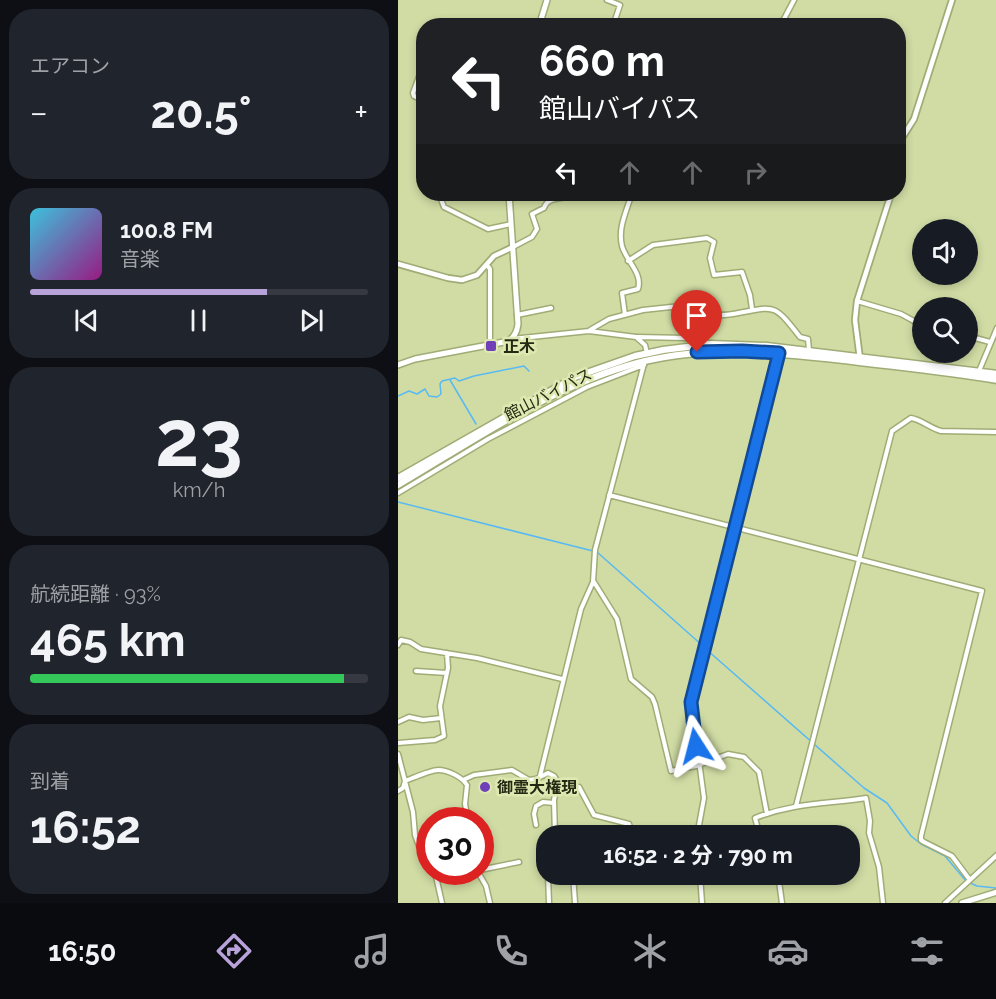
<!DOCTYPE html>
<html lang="ja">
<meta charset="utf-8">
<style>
:root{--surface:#171b24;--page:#20242c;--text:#f1f3f6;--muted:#9ea1a6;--line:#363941;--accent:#b7a2da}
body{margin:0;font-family:Raleway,"Noto Sans JP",sans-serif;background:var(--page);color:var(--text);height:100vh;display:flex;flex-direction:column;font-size:22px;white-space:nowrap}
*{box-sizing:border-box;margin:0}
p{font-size:20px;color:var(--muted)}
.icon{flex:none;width:33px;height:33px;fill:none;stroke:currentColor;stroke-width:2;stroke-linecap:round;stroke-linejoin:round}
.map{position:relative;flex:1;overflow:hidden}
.panel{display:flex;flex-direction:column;gap:9px;padding:9px;background:#0d0f14;width:398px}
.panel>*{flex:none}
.hud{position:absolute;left:18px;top:18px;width:490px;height:183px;border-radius:24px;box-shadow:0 3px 9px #0003;background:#202124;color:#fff;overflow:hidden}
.buttons{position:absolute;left:514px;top:219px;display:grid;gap:12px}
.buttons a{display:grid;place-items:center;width:66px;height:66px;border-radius:50%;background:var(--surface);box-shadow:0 3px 9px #0003;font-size:30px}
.speed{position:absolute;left:18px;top:807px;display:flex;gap:12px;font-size:30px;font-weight:700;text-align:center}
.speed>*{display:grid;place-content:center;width:78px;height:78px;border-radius:50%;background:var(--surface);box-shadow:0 3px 9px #0003;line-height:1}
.speed .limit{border:9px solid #d22;background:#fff;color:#111}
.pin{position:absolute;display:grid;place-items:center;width:51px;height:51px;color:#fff;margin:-62px -26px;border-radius:50% 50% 50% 0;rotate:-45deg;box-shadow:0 0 6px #0007}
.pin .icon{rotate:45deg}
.me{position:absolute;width:66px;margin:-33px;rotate:351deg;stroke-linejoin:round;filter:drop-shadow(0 0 4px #0008)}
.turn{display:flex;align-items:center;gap:21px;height:126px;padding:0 24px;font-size:27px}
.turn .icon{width:78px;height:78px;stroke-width:2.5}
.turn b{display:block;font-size:42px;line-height:51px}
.lanes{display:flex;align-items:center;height:57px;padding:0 24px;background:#0003;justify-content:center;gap:30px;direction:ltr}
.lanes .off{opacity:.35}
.big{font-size:45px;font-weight:700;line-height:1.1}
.panel .widget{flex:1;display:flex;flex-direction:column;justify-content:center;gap:9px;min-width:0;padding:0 21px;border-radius:24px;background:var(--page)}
.panel .dial{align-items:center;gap:0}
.dial b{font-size:78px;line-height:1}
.song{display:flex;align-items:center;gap:18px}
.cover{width:72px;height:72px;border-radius:9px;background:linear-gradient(135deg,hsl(190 70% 55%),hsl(310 70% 35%))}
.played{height:6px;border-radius:3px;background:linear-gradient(90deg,var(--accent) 70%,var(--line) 70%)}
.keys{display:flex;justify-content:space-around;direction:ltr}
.heat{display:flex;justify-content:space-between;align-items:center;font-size:33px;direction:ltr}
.charge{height:9px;border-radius:4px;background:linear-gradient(90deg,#34c759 93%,var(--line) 0)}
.trip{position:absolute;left:138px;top:825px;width:324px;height:60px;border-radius:24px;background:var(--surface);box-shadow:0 3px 9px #0003;font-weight:700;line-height:60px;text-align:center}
.tab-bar{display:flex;height:96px;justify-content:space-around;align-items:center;background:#090b0e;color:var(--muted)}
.tab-bar .icon{width:42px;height:42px}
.tab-bar .active{color:var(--accent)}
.tab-bar b{font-size:27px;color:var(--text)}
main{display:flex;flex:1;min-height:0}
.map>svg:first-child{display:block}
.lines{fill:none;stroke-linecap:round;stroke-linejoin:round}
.stream{stroke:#58b9f3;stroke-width:1.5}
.minor-casing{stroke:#a0ac76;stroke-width:7}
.tertiary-casing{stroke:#a0ac76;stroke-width:8}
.secondary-casing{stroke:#a0ac76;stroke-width:8}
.trunk-casing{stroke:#a0ac76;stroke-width:9}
.minor{stroke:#fff;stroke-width:4}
.tertiary{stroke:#fff;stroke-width:4.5}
.secondary{stroke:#fff;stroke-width:5}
.trunk{stroke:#fff;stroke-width:6}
.route-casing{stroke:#114b97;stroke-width:15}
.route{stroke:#1a73e8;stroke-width:10}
.poi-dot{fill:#7040b8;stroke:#dde9b1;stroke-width:2}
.labels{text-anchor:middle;stroke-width:5;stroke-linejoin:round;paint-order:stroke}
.poi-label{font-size:16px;font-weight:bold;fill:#252913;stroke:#dde9b1;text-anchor:start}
.street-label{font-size:16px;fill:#252913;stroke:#dde9b1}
</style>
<main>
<section class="panel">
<div class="widget"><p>エアコン</p>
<div class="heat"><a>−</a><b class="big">20.5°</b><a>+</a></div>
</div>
<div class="widget">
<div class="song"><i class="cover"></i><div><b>100.8 FM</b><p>音楽</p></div></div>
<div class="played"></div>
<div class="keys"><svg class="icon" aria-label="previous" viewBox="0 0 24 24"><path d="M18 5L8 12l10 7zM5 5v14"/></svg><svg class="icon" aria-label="pause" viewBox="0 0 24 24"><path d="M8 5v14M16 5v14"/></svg><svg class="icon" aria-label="next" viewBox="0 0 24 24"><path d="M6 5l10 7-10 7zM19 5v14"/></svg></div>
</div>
<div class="widget dial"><b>23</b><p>km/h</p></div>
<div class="widget"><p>航続距離 · 93%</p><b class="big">465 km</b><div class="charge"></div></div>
<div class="widget"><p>到着</p><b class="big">16:52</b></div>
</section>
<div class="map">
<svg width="599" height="903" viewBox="0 0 599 903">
<rect width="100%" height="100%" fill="#d0dca4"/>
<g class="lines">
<path class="stream" d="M52 380 78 424
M0 396 11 391 19 394 27 389 31 396 39 397 43 394 42 384 44 381 57 378 61 381 76 376 126 366 131 371
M0 502 199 552 305 646
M309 650 466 788 489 803 513 836 523 844 547 856 568 881 579 886 599 888"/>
<g class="minor-casing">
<path id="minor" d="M209 0 222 5 215 26
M379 26 386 19 396 0
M26 75 22 74 15 93 16 96 26 101
M41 194 46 207 90 229 113 224
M220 194 232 199C227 215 220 229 224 246 228 261 245 273 240 289L224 293 227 315
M115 247 134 237 139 229 134 214 146 208C150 195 166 201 175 194
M230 261 255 245 309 238 316 242 312 258 316 275 344 272 352 295 354 309
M89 265 92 269V345
M459 301 503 314 525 326
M119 315 153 308
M192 330 211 319 245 310 292 305 298 315C310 315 324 316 335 314 377 307 374 301 402 337L410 339 411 350
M570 336 592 342
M239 337 288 338 309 343
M114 339 191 331 238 337 247 345 249 353
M581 371 599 328
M0 493 90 439 189 387 246 365
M211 495 584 591 523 836V840L526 842 554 856 572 880
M196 582 219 619 233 679 254 697 257 704 273 771 298 766 330 754 346 757 361 772 369 814
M0 645 3 640 12 642 23 649 79 658 164 679
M18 671 49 673
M0 722 11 717 25 720 43 718
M0 743 37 740 46 736 42 706 50 668 49 653
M0 754 15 812 17 835 21 846 32 859
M142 776 183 609 195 582 197 550 247 360
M65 780 76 775 114 770 131 780 138 779 150 773 156 776 160 782 156 800 157 836
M161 787H181L196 815 231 824 235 836
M0 791 5 788 7 781C15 778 33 770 40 770 50 770 64 777 69 785L67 804 70 820
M398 806 494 431 513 418C524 420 532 428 543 431L599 432
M138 825 136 814 138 806 145 802 156 803
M299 836 306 798 293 702 381 354
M362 836 357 818C395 803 429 804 468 798L472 821 471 833 481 867 485 903
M82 870 121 862
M37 872 44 903
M80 872 88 886 92 903
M150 874 151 903
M175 874 177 903
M302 874 304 903
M380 874 384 903
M547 903 599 855"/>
</g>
<g class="tertiary-casing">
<path id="tertiary" d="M501 150 504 138 516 119 554 0
M0 264 50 278 64 280 79 275 96 256 115 247
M462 359 457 320 459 301 493 194"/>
</g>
<g class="secondary-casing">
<path id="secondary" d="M141 26 149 0
M0 365 17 359 106 342C115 340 119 333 120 324L111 194
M564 903 599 892"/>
</g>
<g class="trunk-casing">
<path id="trunk" d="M0 478 177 377 237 356 265 350 313 344 369 346 599 374
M0 485C73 442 148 390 229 366 304 343 379 353 454 361 502 367 551 372 599 380"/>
</g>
<use href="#minor" class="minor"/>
<use href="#tertiary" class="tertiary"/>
<use href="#secondary" class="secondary"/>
<use href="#trunk" class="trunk"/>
</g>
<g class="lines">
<g class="route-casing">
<path id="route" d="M298 746 293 702 381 353 344 351 299 352"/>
</g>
<use href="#route" class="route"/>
</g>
<g class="poi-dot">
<rect x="87" y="340" width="12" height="12" rx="3"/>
<circle cx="87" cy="787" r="6"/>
</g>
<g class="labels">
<g class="poi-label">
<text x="105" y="352">正木</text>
<text x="99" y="793">御霊大権現</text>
</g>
<g class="street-label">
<text transform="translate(150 394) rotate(-27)" y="6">館山バイパス</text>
</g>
</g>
</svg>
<div class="buttons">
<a><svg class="icon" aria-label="sound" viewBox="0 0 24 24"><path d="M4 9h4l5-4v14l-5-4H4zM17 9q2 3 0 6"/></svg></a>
<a><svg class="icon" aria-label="search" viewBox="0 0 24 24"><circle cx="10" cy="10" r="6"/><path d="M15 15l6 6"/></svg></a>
</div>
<div class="speed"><div class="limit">30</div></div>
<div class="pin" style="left:299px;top:352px;background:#d93025"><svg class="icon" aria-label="arrive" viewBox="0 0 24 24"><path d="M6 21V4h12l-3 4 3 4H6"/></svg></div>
<svg class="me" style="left:298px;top:746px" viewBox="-20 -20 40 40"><path d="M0-17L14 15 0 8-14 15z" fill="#1a73e8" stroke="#fff" stroke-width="4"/></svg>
<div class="trip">16:52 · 2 分 · 790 m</div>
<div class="hud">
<div class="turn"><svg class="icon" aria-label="left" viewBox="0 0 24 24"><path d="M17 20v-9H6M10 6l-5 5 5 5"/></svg><div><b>660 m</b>館山バイパス</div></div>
<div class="lanes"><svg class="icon" aria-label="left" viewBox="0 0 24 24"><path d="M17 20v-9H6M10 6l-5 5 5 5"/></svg><svg class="icon off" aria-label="ahead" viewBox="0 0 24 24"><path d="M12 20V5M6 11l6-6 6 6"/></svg><svg class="icon off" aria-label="ahead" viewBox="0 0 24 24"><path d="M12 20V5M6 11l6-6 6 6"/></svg><svg class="icon off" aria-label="right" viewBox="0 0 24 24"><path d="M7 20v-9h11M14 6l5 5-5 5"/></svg></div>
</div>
</div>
</main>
<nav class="tab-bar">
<b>16:50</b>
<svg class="icon active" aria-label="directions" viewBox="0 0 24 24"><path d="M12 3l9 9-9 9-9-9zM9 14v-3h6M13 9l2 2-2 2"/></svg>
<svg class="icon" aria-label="music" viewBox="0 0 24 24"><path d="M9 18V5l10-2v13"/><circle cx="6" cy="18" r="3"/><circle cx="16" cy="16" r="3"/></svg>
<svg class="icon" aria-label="phone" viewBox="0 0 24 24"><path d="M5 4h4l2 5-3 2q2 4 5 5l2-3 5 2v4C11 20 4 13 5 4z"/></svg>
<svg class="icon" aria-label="climate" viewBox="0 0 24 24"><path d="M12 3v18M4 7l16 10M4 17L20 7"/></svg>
<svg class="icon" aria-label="car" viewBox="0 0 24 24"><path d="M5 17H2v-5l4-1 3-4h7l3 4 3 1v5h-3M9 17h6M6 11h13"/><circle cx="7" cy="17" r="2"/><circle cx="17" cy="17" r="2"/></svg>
<svg class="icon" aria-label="filters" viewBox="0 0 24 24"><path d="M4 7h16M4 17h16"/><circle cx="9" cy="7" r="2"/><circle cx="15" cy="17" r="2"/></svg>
</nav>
